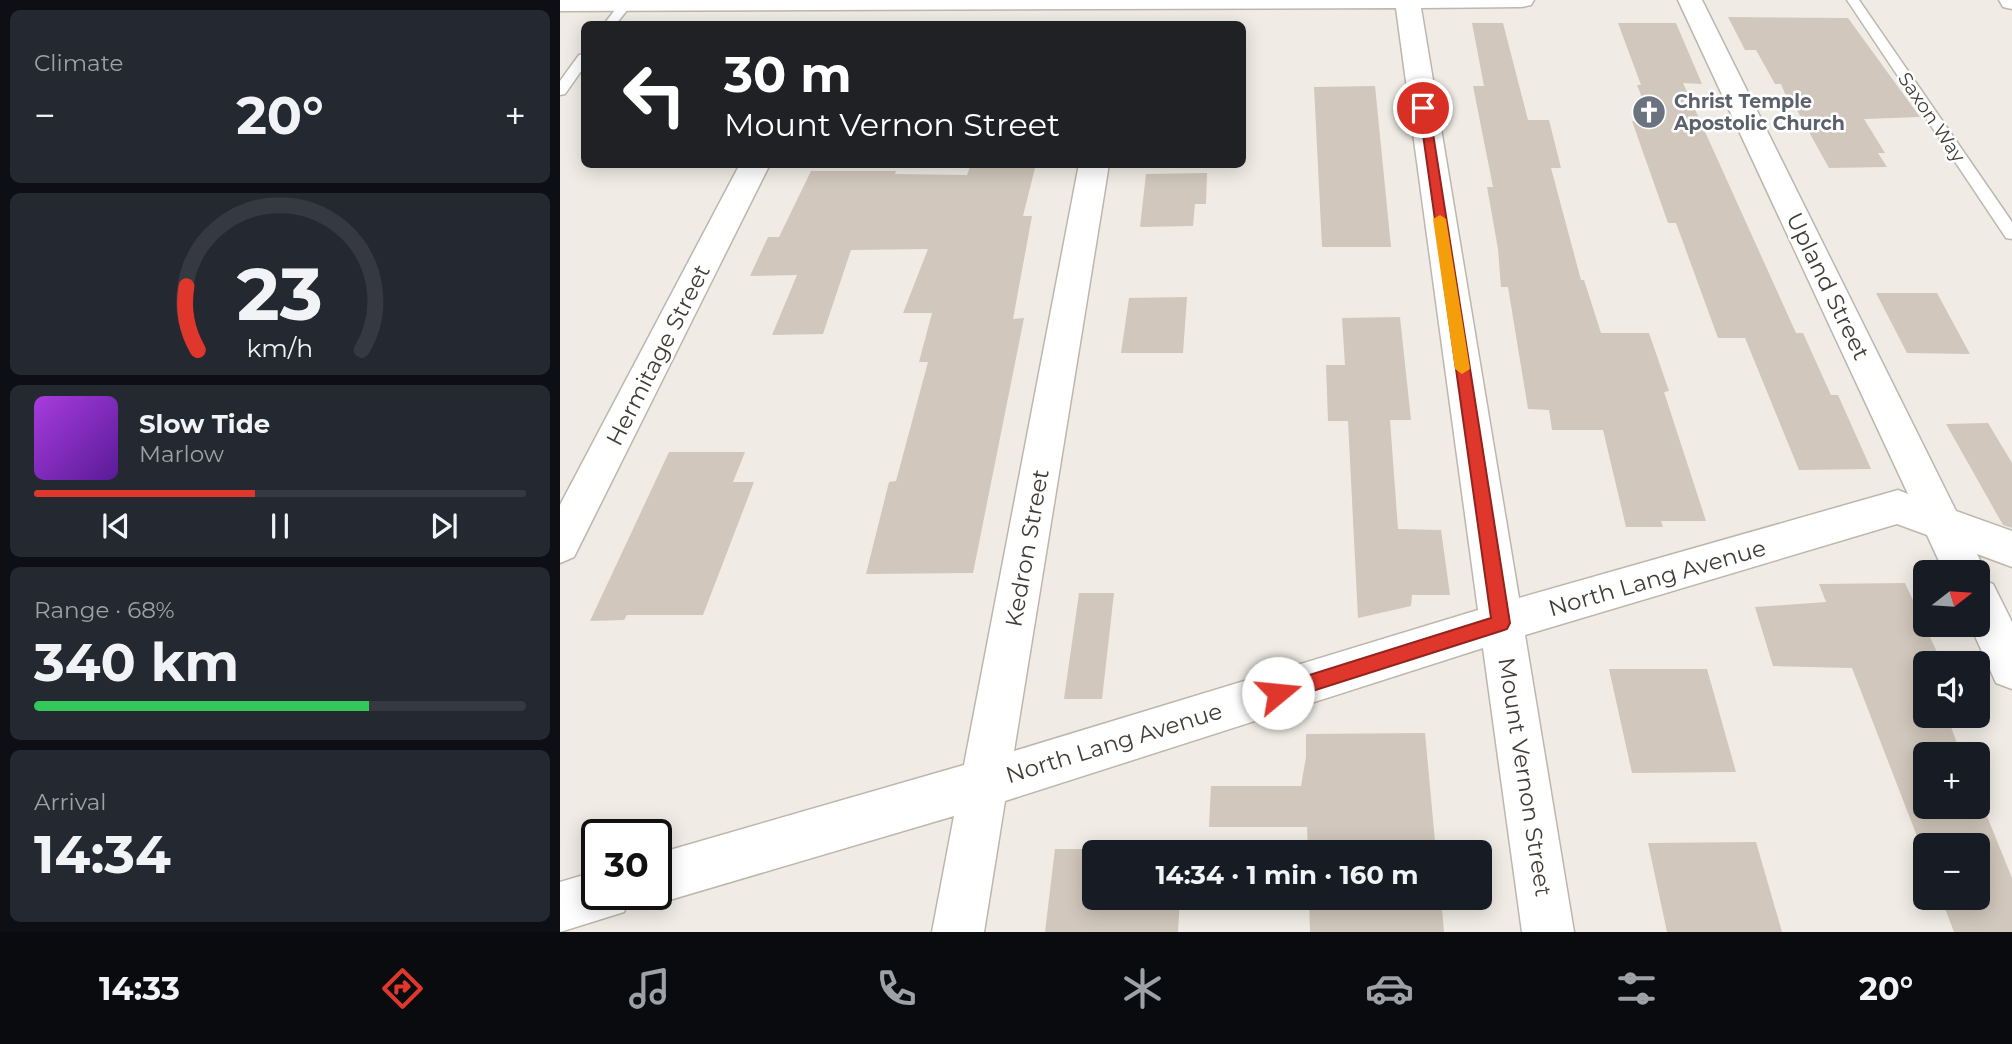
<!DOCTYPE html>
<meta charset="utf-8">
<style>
:root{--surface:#171b24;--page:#242831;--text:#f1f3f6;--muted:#9ea1a6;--line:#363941;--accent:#e0372c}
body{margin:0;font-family:Montserrat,sans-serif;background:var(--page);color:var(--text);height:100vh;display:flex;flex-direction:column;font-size:26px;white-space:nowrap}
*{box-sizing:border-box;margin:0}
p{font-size:23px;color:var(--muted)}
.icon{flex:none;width:38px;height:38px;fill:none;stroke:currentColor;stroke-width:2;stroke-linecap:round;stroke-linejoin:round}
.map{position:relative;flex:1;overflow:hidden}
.side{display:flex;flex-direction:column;gap:10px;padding:10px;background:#0d0f14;width:560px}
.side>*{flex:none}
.hud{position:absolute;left:21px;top:21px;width:665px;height:147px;border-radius:10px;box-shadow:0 4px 18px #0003;background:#202124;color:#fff;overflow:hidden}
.needle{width:46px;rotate:73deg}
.controls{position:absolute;left:1353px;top:560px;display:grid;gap:14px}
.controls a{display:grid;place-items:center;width:77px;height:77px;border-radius:10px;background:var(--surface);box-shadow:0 4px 18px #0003;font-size:35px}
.speed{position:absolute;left:21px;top:819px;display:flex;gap:14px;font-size:35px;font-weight:700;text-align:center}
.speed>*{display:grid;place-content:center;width:91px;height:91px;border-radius:50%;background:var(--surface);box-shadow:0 4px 18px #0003;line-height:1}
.speed .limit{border:4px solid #111;border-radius:10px;background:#fff;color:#111}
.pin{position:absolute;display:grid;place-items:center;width:60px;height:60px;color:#fff;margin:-30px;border:4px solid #fff;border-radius:50%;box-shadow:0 2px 7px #0007}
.me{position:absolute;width:77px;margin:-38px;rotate:73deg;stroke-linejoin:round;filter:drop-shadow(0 0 5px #0008)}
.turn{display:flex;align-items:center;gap:24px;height:147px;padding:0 28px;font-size:32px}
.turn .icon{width:91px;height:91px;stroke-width:2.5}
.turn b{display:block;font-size:49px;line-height:60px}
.big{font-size:52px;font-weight:700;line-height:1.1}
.side .widget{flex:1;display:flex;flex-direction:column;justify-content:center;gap:10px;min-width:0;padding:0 24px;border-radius:10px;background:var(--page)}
.side .dial{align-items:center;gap:0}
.dial svg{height:182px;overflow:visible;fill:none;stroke:var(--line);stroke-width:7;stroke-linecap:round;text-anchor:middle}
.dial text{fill:var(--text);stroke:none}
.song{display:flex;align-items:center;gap:21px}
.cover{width:84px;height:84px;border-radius:10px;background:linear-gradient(135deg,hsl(280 70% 55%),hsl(270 70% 35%))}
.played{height:7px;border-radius:4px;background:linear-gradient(90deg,var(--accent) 45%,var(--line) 45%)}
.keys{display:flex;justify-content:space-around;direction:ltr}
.heat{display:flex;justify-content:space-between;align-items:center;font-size:38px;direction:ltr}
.charge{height:10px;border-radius:5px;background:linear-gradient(90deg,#34c759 68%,var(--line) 0)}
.trip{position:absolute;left:522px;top:840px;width:410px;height:70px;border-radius:10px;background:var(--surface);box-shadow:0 4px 18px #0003;font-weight:700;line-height:70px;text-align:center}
.tabs{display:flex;height:112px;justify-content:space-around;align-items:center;background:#090b0e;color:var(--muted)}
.tabs .icon{width:49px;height:49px}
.tabs .selected{color:var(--accent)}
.tabs b{font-size:32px;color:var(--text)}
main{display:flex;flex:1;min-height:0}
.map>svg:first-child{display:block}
.building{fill:#d1c7bc}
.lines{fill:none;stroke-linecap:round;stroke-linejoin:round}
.service-casing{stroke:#beb6ac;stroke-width:3}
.minor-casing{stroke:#beb6ac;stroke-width:3}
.service{fill:#fff;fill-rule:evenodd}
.minor{fill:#fff;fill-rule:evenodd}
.route{fill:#e0372c;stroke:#92241d;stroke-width:2}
.slow{fill:#f59e0b}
.labels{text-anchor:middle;stroke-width:5;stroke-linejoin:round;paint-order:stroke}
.far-worship-label{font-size:19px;font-weight:bold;fill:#5b616d;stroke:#fff;text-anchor:start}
.far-street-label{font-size:19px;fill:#423c36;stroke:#fff}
.street-label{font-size:23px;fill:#423c36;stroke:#fff}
</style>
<main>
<section class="side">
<div class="widget"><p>Climate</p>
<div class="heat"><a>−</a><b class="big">20°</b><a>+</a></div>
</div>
<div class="widget dial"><svg viewBox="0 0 100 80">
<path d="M14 69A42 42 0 1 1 86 69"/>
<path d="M14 69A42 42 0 0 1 9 41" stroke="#e0372c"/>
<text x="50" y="56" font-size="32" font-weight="700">23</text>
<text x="50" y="72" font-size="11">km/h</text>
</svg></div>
<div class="widget">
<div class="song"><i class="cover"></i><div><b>Slow Tide</b><p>Marlow</p></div></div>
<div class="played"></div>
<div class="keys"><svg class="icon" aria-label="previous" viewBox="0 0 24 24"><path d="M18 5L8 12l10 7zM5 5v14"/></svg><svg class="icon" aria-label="pause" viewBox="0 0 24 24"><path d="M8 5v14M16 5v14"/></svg><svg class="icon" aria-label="next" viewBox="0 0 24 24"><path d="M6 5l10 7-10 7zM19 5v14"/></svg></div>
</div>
<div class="widget"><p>Range · 68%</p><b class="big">340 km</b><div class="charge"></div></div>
<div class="widget"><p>Arrival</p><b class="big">14:34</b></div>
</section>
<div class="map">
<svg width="1452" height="932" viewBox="0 0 1452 932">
<rect width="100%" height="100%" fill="#f0ece5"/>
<path class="building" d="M1168 17 1288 18 1360 117 1304 119 1325 153H1318L1327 167 1269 168 1229 96H1226L1221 84H1215L1196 50H1185Z
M912 23H943L968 120H989L1001 168H991L1021 280H1024L1041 333H1089L1109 391 1104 392 1146 521H1101L1103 527H1066L1043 430H992L989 410 968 409 948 287H941L938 249 927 187H933L913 86H924Z
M1058 23H1116L1142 84 1123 83 1236 333H1243L1271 395H1278L1311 469 1239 470 1185 338H1158L1116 223H1108L1072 121H1091L1077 85H1081Z
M815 86 831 247H762L754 87Z
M411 164H476L463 216H472L453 319 464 318 413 573 306 574 329 482 336 481 368 362H359L372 313H343L368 249 291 250 263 334 212 335 237 275 190 276 208 237H219L251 171H336L335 174 407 175Z
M647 173 646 204H635L633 226 580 227 586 174Z
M1316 293H1377L1410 354 1347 353Z
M627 297 623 353H561L569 298Z
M840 317 851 420H830L838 529 881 530 890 595H852L851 606 798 618 788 421H768L766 365H785L782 318Z
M1428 423 1452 463V528L1443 525 1386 424Z
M109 452H185L173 482H194L143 615H67L64 620 30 621Z
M1345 583 1382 663H1363L1365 716H1387L1401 754H1365V807H1418V794L1452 878V932H1394L1381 898H1418V845H1365V857L1292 668 1213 666 1195 607 1266 602 1259 584Z
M519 593H554L542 699H504Z
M1049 669H1147L1176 772 1072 773Z
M865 733 876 852H748L747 827H649L651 786H741L746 757V734Z
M1196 842 1222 932H1107L1088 843Z
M495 849H623V852H534V898H620L618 932H485Z
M749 898H881L884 932H750Z"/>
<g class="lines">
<g class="service-casing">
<path id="service" d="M66 0 72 4 56 24H44L62 1Z
M1287 0H1299L1452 222V239L1446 238Z
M24 54V67L5 94 0 95V81L19 55Z"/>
</g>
<g class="minor-casing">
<path id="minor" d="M0 0H974L971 5 962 7 861 8 959 598 1338 490 1348 494 1118 0H1142L1396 511 1452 531V567L1417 554 1426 572 1422 580 1433 584 1452 622V689L1436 683 1410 625H1418V572H1384L1367 535 1337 524 965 635 1014 932H962L923 648 445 801 424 932H372L394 816 96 904 78 897 77 894H96V854L404 765 519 164H549L454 751 918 610 836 8 0 11Z
M1439 0H1452V9L1443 7Z
M180 164H210L14 557 0 563V505Z
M37 871V894H71L64 912 0 932V882Z"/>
</g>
<use href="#service" class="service"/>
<use href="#minor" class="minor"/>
</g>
<path class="route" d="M859 106 869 108 950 623 947 629 941 631 718 702 711 699 708 693 711 687 931 618Z"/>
<path class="slow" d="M880 215 886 219 910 369 902 374 895 369 873 219Z"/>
<defs>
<g id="church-disc" transform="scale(1.75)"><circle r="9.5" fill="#6b7280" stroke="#fff"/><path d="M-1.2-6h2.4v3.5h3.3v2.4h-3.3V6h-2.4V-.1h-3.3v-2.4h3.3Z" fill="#fff"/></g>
</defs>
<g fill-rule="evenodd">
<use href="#church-disc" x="1089" y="112"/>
</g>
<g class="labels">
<g class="far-worship-label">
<text x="1114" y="108">Christ Temple<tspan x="1114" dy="22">Apostolic Church</tspan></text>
</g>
<g class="far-street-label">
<text transform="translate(1372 117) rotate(56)" y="7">Saxon Way</text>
</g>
<g class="street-label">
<text transform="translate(1268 286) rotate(64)" y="8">Upland Street</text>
<text transform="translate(98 355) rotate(-63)" y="8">Hermitage Street</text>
<text transform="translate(467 548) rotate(-80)" y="8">Kedron Street</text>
<text transform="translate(1097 578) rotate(-16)" y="8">North Lang Avenue</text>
<text transform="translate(554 743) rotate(-17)" y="8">North Lang Avenue</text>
<text transform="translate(965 777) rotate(81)" y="8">Mount Vernon Street</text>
</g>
</g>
</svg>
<div class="controls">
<a><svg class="needle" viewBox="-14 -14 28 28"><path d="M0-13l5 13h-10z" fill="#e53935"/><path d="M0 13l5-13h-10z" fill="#9ea1a6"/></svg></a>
<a><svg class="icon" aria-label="sound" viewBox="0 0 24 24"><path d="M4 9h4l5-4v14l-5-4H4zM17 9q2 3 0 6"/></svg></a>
<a>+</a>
<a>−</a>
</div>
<div class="speed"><div class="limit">30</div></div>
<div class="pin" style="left:863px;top:108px;background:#d93025"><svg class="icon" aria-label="arrive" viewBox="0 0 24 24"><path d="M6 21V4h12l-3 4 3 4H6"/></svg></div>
<svg class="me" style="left:718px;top:693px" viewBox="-20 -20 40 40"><circle r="19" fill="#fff"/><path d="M0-13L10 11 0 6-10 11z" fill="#e0372c"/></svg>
<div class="trip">14:34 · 1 min · 160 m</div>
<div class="hud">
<div class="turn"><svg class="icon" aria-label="left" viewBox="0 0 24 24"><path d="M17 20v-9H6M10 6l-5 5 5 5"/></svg><div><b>30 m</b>Mount Vernon Street</div></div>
</div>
</div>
</main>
<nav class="tabs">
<b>14:33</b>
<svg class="icon selected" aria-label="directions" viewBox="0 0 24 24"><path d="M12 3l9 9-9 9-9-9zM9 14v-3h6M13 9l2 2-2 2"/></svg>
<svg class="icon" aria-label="music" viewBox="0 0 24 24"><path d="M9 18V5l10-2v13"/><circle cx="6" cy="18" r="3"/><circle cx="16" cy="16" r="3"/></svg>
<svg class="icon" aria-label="phone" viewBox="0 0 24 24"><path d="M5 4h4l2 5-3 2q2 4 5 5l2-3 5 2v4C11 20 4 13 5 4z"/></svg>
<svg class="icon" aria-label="climate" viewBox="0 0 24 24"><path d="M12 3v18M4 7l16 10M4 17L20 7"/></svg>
<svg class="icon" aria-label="car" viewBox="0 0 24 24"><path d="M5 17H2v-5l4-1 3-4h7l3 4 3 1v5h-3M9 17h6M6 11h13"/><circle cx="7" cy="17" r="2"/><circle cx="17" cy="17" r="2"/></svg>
<svg class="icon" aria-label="filters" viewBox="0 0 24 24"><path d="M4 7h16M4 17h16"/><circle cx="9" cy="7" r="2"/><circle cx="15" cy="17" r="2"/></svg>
<b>20°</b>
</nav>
